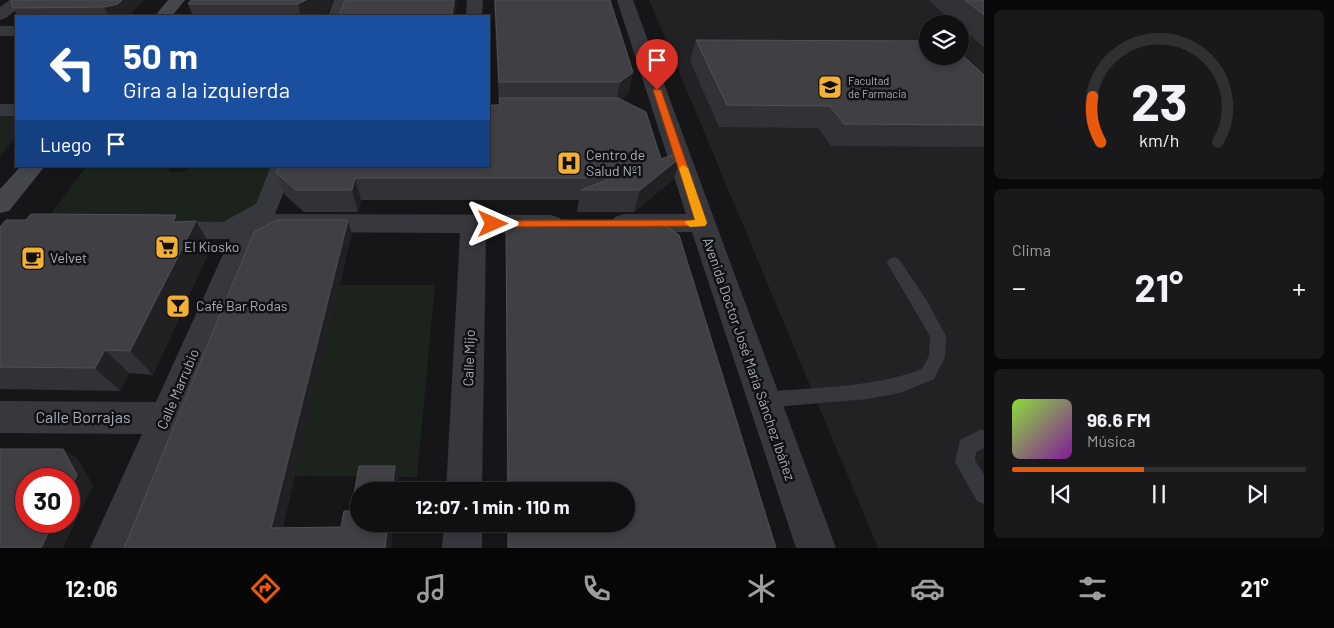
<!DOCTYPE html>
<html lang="es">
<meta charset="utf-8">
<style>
:root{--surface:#101012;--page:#19191b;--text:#f1f3f6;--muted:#9c9d9f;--line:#303032;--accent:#ea580c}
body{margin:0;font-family:Barlow,sans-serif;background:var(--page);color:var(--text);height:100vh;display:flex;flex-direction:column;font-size:19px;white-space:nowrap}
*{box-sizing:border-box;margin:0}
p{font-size:16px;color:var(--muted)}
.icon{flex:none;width:28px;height:28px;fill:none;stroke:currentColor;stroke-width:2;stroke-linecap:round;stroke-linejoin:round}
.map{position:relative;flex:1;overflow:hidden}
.drawer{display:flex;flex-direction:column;gap:10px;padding:10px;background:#09090a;width:350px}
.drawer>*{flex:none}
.banner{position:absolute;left:15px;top:15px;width:475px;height:152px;border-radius:0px;box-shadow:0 2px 8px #0003,0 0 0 1px var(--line);background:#1a4fa0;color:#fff;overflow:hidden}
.controls{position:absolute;left:919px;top:15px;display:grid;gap:10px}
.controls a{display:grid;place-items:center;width:50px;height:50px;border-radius:50%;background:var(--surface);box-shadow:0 2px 8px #0003,0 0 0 1px var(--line);font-size:25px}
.speed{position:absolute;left:15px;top:468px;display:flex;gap:10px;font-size:25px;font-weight:700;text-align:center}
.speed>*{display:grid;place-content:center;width:65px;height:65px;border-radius:50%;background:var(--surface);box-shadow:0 2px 8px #0003,0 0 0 1px var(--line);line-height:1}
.speed .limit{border:8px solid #d22;background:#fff;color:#111}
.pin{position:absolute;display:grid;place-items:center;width:42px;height:42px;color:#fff;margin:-51px -21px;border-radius:50% 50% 50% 0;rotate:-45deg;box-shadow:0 0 5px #0007}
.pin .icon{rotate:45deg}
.me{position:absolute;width:55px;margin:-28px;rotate:90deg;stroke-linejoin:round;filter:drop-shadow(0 0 4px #0008)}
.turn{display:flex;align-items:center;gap:18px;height:105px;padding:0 25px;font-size:22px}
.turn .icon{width:65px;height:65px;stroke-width:2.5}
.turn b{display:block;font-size:35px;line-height:42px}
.then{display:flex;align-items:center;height:48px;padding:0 25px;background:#0003;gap:10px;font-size:19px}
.big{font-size:38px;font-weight:700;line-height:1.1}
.drawer .card{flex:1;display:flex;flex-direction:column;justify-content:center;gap:8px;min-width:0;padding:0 18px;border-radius:8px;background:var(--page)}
.drawer .dial{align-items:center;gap:0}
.dial svg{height:130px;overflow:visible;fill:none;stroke:var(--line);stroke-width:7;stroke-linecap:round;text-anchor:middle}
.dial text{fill:var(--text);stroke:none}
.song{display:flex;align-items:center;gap:15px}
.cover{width:60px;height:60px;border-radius:8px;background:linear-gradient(135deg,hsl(90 70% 55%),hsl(290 70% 35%))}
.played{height:5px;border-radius:2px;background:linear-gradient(90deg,var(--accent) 45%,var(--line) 45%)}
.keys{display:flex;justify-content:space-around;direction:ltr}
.heat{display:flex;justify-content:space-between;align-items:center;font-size:28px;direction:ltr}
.trip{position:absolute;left:350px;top:482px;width:285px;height:50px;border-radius:25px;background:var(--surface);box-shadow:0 2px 8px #0003,0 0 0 1px var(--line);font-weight:700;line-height:50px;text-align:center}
.dock{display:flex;height:80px;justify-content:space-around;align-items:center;background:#060607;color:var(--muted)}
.dock .icon{width:35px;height:35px}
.dock .selected{color:var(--accent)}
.dock b{font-size:22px;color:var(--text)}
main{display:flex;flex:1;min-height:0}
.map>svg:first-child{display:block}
.built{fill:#222225;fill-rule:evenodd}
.green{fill:#1c231d}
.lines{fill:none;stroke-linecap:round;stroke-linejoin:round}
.lane{fill:#37383d;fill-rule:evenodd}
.street{fill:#37383d;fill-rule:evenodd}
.secondary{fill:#45474d;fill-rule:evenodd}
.wall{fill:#323236}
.shaded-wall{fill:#212124}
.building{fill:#3f3f44;stroke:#4f5156}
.route{fill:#ea580c;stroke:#983908}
.slow{fill:#f59e0b}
.labels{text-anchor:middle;stroke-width:5;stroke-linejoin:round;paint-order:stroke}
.far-poi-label{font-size:11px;fill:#a8adb8;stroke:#111113;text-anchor:start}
.poi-label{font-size:14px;fill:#a8adb8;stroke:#111113;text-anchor:start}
.street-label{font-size:14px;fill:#a8adb8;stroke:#111113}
.near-street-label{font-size:16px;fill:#a8adb8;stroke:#111113}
</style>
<main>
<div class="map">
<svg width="984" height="548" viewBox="0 0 984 548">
<rect width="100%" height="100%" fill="#161618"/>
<path class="built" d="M649 0H984V548H878ZM928 24H960V56H928Z"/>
<path class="green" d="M0 114H16V138L0 156Z
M87 166H169V171C177 174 185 173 190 166H276L257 210 218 226 41 227Z
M340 285H435L417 477 295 476Z"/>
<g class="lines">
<path class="lane" d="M894 257 899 259 927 301 946 336 945 357 934 379 900 393 868 399 763 408 757 406 754 400 757 394 763 392C816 387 872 388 922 369L929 356 930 336 887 263 889 259Z
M980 430H984V448L976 452 975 460 984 475V504L977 501 955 462 960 440Z"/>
<path class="street" d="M10 0H28L6 18 0 20V7Z
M334 0H350L344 16H328Z
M467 0H483L482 16H466Z
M617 0H633L836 548H796L692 232H624L615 229 611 223 615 217 624 214H686Z
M0 26H16V36H0Z
M0 104H16V116H0Z
M271 166H294L275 214 551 215 560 218 564 224 560 230 551 233H486L482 491H446L460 233 277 232 258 240 253 245 130 548H90L142 434 0 433V401L156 402 230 239H165L156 236 152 230 156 224 165 221 223 222 256 204Z
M444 524H482V548H442Z"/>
<path class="secondary" d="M168 0H185L172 16H155Z
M21 166H45L9 211 0 213V189Z"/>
</g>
<path class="wall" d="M144 0 128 16H18L13 8Z
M191 0H332L328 12 319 16H193L188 4Z
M494 0H610L633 72 628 94 621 100 674 179 634 212H577L579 200H361L358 212H304L285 195 276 173 499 105Z
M928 0H984V47L960 27V24H956Z
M696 40 984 75V147L831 146 818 128 719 127 690 61Z
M196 221 211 247 153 375 129 373 120 391 0 389V227Z
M506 227 776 548H508V524H626V491H507Z"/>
<path class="shaded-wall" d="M122 0H144L128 16H109L104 7Z
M306 0H332L328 12 319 16H301L298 4Z
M454 0H457L455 16H452Z
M633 72 628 94 616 104 620 82Z
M681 157 674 179 634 212 640 190Z
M355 178 361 200 358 212 352 190Z
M176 215 189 235 196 221 211 247 153 375 130 351Z
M348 220 352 234 281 536 271 528Z
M105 350 129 373 120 391 95 368Z
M63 449 78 459 93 485 63 548H41L54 521H69V493Z
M395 466 399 477 397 491H392Z
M388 524H394L391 548H385Z"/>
<path class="building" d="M11 0H122L118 4 104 7 13 8Z
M191 0H306L298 4H188Z
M345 0H454L452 16H339Z
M495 0H610L633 72 620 82H499Z
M965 0H984V15Z
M696 40 928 41V56H960V53L984 75V125L844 124 830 106 727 105Z
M499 98H618L646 112 661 159 678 153 681 157 640 190H581L612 178H355L352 190H296L276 173 279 166H489V105H500Z
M31 214 176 215 173 222 196 221 130 351 105 350 95 368 0 367V227L6 220H26Z
M277 220H348L271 528 341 527 344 511H351L359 466H395L392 491H359V524H388L385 548H124L254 232Z
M524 220H657L679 235 776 548H508V524H626V491H508L506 227Z
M0 449H63L77 475 69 493V479H26V521H54L41 548H0Z"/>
<path class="route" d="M655 89 661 90 707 223 705 226 490 227 488 224 490 222 493 221 695 220 653 90Z"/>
<path class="slow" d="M683 165 688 168 707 223 705 226 690 227 685 223 686 221 695 220 679 168Z"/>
<defs>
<g id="university-square" transform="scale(1.25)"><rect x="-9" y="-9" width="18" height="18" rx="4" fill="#f2b134" stroke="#111113"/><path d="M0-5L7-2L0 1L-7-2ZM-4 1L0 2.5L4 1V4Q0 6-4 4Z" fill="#111"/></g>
<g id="hospital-square" transform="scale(1.25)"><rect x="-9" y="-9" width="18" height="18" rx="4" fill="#f2b134" stroke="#111113"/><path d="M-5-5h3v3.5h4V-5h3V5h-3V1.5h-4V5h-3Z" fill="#111"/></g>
<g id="supermarket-square" transform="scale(1.25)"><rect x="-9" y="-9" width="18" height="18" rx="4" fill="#f2b134" stroke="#111113"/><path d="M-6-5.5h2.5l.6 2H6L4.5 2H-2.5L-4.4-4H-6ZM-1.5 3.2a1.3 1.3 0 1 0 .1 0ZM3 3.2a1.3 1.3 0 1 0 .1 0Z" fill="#111"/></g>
<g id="cafe-square" transform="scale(1.25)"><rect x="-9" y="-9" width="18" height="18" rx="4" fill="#f2b134" stroke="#111113"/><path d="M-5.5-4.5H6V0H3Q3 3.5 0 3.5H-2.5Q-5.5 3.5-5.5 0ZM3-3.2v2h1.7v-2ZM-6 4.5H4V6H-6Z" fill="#111"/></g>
<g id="bar-square" transform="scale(1.25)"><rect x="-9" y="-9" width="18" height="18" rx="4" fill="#f2b134" stroke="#111113"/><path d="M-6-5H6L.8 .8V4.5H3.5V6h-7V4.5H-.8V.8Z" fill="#111"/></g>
</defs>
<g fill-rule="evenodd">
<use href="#university-square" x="830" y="87"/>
<use href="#hospital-square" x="569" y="163"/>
<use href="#supermarket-square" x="167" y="247"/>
<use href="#cafe-square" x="33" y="258"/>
<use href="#bar-square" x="178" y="306"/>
</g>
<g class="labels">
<g class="far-poi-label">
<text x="848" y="85">Facultad<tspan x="848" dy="13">de Farmacia</tspan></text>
</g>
<g class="poi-label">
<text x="586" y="160">Centro de<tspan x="586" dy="16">Salud Nº1</tspan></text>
<text x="184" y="252">El Kiosko</text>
<text x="50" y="263">Velvet</text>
<text x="196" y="311">Café Bar Rodas</text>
</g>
<g class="street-label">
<text transform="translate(469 358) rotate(-88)" y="5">Calle Mijo</text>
<text transform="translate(749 359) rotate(71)" y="5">Avenida Doctor José María Sánchez Ibáñez</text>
<text transform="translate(178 389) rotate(-67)" y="5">Calle Marrubio</text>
</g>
<g class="near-street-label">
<text x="83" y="423">Calle Borrajas</text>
</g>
</g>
</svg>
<div class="controls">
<a><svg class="icon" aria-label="layers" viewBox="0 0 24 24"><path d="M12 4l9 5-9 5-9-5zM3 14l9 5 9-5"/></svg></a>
</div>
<div class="speed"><div class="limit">30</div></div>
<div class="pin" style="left:657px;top:90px;background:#d93025"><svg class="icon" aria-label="arrive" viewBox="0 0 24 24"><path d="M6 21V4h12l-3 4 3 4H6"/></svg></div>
<svg class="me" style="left:493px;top:224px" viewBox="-20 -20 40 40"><path d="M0-17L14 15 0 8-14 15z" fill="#ea580c" stroke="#fff" stroke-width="4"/></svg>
<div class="trip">12:07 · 1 min · 110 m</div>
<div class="banner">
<div class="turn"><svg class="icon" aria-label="left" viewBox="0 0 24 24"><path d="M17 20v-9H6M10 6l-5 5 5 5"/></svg><div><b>50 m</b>Gira a la izquierda</div></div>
<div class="then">Luego<svg class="icon" aria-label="arrive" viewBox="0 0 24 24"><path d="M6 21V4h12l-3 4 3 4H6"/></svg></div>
</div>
</div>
<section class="drawer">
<div class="card dial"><svg viewBox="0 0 100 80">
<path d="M14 69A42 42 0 1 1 86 69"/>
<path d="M14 69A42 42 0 0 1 9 41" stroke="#ea580c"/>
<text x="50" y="56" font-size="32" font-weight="700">23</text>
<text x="50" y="72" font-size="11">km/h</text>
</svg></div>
<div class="card"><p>Clima</p>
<div class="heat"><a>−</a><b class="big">21°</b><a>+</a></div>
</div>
<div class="card">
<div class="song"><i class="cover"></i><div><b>96.6 FM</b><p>Música</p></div></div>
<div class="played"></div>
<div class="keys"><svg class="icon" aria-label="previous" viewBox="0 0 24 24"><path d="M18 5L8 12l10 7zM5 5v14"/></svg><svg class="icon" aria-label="pause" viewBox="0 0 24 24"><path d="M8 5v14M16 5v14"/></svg><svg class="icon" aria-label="next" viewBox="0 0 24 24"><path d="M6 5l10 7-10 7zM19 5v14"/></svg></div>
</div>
</section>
</main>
<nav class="dock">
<b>12:06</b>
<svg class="icon selected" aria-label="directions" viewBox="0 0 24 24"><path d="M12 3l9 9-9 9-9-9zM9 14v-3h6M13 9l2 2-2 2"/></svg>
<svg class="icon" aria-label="music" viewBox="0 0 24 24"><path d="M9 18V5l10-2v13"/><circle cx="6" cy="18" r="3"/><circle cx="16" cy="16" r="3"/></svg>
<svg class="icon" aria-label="phone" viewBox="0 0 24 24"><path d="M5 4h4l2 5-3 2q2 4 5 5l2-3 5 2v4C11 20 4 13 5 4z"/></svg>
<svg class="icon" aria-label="climate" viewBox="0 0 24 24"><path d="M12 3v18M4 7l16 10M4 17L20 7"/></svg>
<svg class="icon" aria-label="car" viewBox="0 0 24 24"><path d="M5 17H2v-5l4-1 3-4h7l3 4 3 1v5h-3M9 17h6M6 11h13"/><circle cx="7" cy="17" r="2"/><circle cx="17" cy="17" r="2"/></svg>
<svg class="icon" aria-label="filters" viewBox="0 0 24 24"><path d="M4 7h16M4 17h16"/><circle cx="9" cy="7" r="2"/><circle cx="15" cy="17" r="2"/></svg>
<b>21°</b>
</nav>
